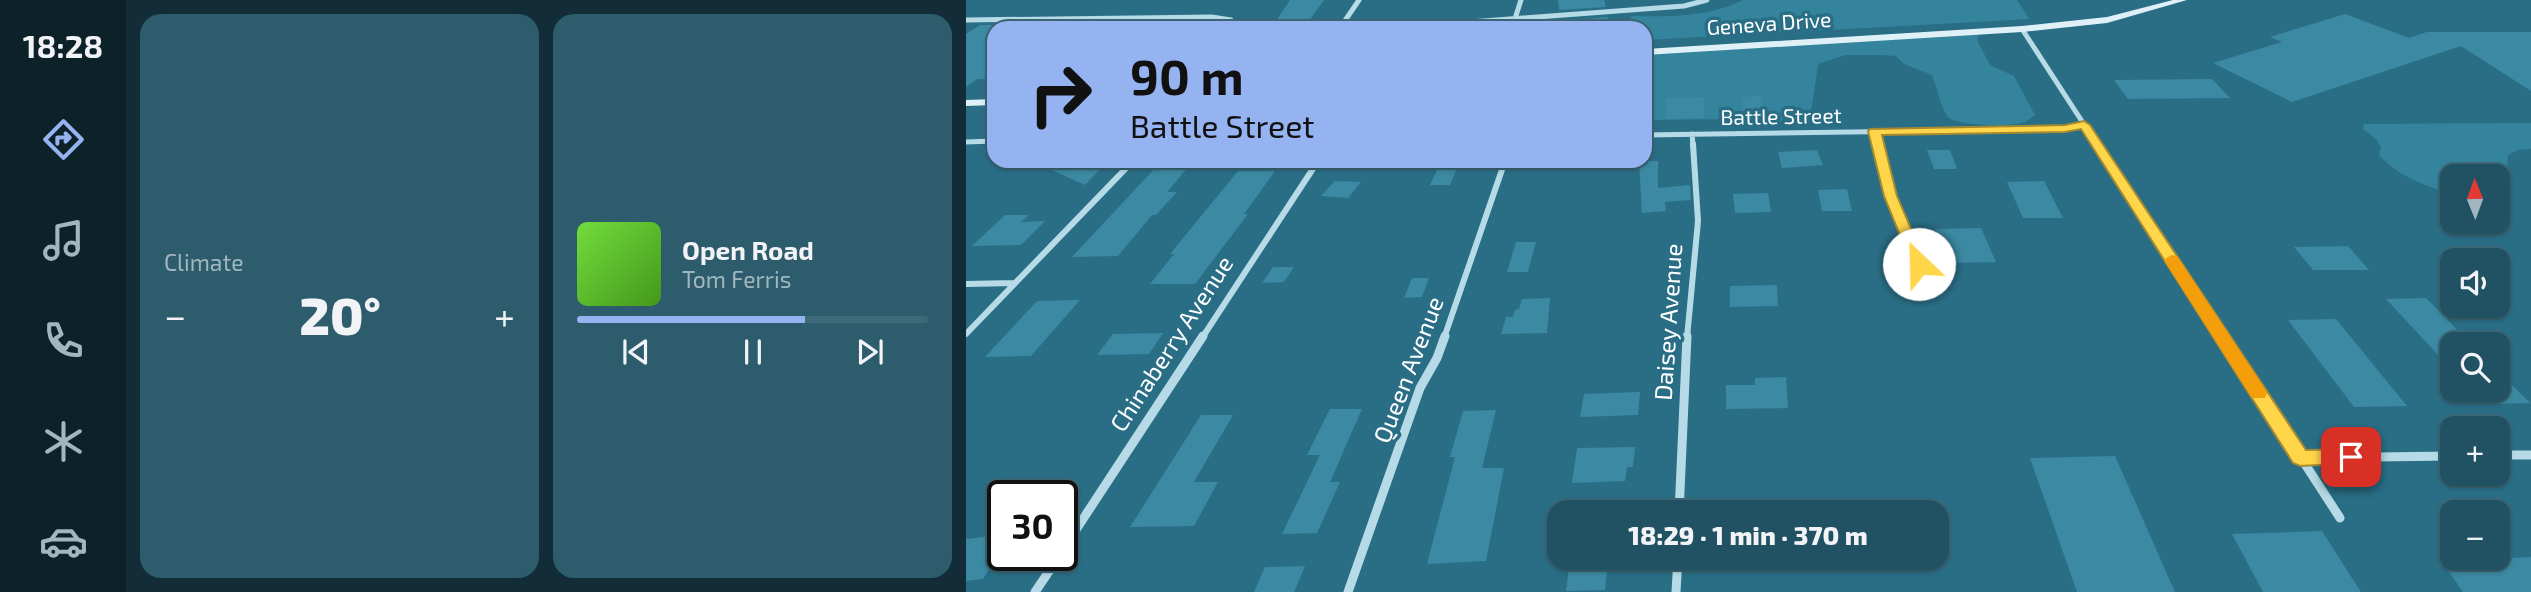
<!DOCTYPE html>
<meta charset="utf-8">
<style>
:root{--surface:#205264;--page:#2d5c6d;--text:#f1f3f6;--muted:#a2b6bf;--line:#3d6978;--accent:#95b2f1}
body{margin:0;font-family:"Exo 2",sans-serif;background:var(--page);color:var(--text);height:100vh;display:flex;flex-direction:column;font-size:26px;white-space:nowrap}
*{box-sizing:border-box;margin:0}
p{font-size:23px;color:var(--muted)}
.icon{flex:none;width:38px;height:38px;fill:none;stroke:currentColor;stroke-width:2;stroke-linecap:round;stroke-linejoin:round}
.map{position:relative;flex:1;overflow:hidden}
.panel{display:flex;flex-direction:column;gap:14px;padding:14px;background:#122d37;width:840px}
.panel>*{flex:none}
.guide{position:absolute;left:21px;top:21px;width:665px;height:147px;border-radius:21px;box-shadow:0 2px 5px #0004,0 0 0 2px var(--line);background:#95b2f1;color:#111;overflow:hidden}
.needle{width:46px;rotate:359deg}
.tools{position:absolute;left:1474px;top:164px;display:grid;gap:14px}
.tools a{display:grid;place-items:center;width:70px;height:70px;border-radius:14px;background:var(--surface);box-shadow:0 2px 5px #0004,0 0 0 2px var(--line);font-size:35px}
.speed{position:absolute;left:21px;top:480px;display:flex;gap:14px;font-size:35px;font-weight:700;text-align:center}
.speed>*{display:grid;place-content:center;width:91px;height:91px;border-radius:50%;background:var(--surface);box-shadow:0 2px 5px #0004,0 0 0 2px var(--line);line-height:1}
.speed .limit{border:4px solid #111;border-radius:10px;background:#fff;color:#111}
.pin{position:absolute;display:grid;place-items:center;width:60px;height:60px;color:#fff;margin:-30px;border-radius:14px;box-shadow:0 4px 10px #0006}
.me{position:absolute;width:77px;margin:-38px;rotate:336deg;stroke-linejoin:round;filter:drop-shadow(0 0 5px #0008)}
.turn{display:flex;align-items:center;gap:24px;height:147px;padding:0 28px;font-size:32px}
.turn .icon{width:91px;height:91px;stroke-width:2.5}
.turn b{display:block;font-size:49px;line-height:60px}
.big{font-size:52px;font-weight:800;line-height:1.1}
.panel .card{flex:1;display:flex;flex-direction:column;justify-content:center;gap:10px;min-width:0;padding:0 24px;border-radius:21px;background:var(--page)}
.song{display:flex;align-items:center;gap:21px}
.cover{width:84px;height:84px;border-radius:10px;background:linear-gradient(135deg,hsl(100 70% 55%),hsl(100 70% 35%))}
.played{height:7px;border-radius:4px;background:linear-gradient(90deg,var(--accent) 65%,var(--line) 65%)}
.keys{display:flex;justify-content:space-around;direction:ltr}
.heat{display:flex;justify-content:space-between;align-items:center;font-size:38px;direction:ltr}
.panel .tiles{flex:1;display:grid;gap:14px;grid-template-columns:repeat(2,1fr)}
.trip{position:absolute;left:581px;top:500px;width:402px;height:70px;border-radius:21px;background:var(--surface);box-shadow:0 2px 5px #0004,0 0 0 2px var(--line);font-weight:800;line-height:70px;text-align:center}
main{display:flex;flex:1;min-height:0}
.dock{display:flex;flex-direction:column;width:126px;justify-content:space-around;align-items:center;background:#0d2128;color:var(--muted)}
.dock .icon{width:49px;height:49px}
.dock .active{color:var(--accent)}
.dock b{font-size:32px;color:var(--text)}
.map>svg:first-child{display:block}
.green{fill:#35849d}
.building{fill:#3b89a2}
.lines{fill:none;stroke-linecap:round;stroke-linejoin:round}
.minor-far2{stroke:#b6dbe7;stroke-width:5}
.minor-far1{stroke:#b6dbe7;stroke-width:6}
.minor{stroke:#b6dbe7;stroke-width:9}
.secondary{fill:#dff1f7;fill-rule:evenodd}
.route{fill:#ffd54a;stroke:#a68a30;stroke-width:2}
.slow{fill:#f59e0b}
.labels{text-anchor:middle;stroke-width:7;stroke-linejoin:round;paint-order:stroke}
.far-street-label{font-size:21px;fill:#fff;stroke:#2a6e86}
.street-label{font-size:24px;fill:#fff;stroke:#2a6e86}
</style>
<main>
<nav class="dock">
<b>18:28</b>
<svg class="icon active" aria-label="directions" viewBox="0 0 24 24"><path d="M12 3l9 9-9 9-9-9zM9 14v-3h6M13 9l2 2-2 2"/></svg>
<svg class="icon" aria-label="music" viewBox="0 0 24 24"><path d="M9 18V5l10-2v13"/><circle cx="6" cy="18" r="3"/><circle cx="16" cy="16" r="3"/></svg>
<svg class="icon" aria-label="phone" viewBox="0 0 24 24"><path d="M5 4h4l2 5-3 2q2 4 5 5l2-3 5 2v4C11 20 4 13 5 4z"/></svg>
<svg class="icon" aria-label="climate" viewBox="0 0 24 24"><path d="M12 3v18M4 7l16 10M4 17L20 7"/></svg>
<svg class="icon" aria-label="car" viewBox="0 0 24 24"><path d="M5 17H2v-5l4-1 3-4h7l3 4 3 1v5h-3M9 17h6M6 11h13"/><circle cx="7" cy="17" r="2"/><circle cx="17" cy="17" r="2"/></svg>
</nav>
<section class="panel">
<div class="tiles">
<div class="card"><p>Climate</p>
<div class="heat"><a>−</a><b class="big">20°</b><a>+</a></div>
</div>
<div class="card">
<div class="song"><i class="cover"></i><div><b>Open Road</b><p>Tom Ferris</p></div></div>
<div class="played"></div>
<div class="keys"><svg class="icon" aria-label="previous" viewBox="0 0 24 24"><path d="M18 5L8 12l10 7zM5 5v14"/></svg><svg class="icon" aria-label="pause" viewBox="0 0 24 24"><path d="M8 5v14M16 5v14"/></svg><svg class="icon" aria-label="next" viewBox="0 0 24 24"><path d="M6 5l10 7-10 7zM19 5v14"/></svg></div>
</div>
</div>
</section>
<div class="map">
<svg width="1565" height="592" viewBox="0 0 1565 592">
<rect width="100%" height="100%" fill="#2a6e86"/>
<path class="green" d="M777 0H1051L1063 19 680 40 679 28H668L665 16C703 17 743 17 777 0Z
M1013 34 1011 40 1024 65 1048 76 1069 115C1065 118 1061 122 1055 123 1043 127 988 126 981 116 975 107 970 85 966 75L938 64 930 56 916 55H879L852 64 846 106 843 114 835 120 821 122 769 119 679 120V55Z
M1565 123V149L1552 150 1542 155C1540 170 1544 183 1543 198L1531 202V177H1486V194C1458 185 1433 177 1413 155L1415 148 1411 140 1397 129 1398 124Z"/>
<path class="building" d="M324 0H358L338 28H310L315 21H310Z
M592 0H638L640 7 593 10Z
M1379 14 1443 38 1461 32H1565V91L1495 46 1326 102 1247 63 1316 42 1304 37Z
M642 17 645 28H595L594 21Z
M14 25H28V79H11L0 87V34Z
M1246 79 1264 98 1162 99 1148 80Z
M795 96 798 117 777 118 776 97Z
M738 97V118L699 119 701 98Z
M851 150 857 165 816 168 812 152Z
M961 150H984L991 169H968Z
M475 161H494L484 185H464Z
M673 161H692V188L724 185 725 200 699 202 700 211 676 213Z
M138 165 119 185 77 166Z
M192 165H224L201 192H211L190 215H186L152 256 106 257Z
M272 171H309L278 214H282L229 284H184L208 254H204Z
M369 181 395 182 382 198 355 196Z
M1078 181 1097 218H1057L1041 182Z
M881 189 886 211H856L852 190Z
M802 193 805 212 769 213 767 194Z
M39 215H63L55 222 79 221 55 245 6 246Z
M1015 228 1030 262 981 263 969 229Z
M550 242H570L562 272H541Z
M1382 246 1403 270H1347L1328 247Z
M307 267H328L318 282 296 283Z
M446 278H463L456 297 438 298Z
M811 285 812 306 764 307V286Z
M584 298 581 333 535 334 540 317H547L549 310 553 309 556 299Z
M1460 298 1506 345H1486V370L1420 299Z
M114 300 65 356 19 357 71 301Z
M1370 319 1441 406 1388 407 1322 320Z
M197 333 183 354 131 355 147 334Z
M1531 370 1564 403 1531 404Z
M820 377 822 408 760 409V385H789V378Z
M674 392 672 415 614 417 618 394Z
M364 409H396L364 482H374L351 533 316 534 354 455H341Z
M530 410 516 468H538L520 561 461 564 489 457H484L497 411Z
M235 415H267L228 482H252L228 526 164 527Z
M669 447 667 467H661L659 481 606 483 611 448Z
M1149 456 1209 592H1111L1064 458Z
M1356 531 1395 592H1297L1266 534Z
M37 535V546L17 579 0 581V539Z
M1565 557V592H1497L1475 561Z
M604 558H642L639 590 600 591Z
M339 566 328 592H288L299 567Z"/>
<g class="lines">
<path class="minor-far2" d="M0 20 246 17 265 20 267 28
M381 28 376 25 393 0
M425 28 718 6 741 0
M546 28 555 0
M1056 29 1132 146
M908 131 912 146
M726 134 727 146
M679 135 1099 129 1118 125
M0 142 28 141"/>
<path class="minor-far1" d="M911 144 925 196 953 264
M1131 144 1257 338
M0 284 49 283
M0 334 167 161
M236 338 352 161
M478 338 539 161
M721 338 732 221 727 144"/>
<path class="minor" d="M1256 336 1374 518
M1531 455H1565
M1334 458 1486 456
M713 513 721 336
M96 551 237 336
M69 592 94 555
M382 592 454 388 471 358 479 336
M710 592 712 558"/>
<path class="secondary" d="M1207 0H1221L1141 23 1056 32 679 55V49L1056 26 1141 17Z
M28 99V105L0 106V100Z"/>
</g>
<path class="route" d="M1118 121 1124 125 1340 450 1385 449 1392 452 1394 457 1392 463 1334 466 1327 463 1115 129 1099 132 916 135 931 196 960 264 953 269 947 267 918 196 902 131 904 129 1099 125Z"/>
<path class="slow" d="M1205 255 1211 256 1299 389 1301 393 1299 398H1286L1198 260Z"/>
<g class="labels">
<g class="far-street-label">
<text transform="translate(803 24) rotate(-4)" y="7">Geneva Drive</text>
<text transform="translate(815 117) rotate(-1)" y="7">Battle Street</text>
</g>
<g class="street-label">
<text transform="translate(703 322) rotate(-86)" y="8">Daisey Avenue</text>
<text transform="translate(206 344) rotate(-57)" y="8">Chinaberry Avenue</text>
<text transform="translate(443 370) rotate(-69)" y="8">Queen Avenue</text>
</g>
</g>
</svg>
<div class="tools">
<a><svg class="needle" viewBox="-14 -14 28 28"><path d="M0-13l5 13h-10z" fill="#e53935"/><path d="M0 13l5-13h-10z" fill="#a2b6bf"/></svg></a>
<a><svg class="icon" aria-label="sound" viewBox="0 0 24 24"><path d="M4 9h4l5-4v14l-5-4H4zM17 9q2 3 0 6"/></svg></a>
<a><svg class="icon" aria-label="search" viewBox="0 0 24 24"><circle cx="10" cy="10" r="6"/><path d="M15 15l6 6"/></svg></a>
<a>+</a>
<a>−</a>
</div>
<div class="speed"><div class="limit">30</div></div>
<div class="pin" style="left:1385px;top:457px;background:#d93025"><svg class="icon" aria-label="arrive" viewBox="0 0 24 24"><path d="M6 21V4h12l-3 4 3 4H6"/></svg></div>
<svg class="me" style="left:953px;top:264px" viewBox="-20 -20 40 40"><circle r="19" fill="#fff"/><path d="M0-13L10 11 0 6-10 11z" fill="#ffd54a"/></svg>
<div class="trip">18:29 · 1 min · 370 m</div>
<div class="guide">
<div class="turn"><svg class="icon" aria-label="right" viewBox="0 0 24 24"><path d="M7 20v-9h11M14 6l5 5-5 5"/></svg><div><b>90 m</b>Battle Street</div></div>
</div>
</div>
</main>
